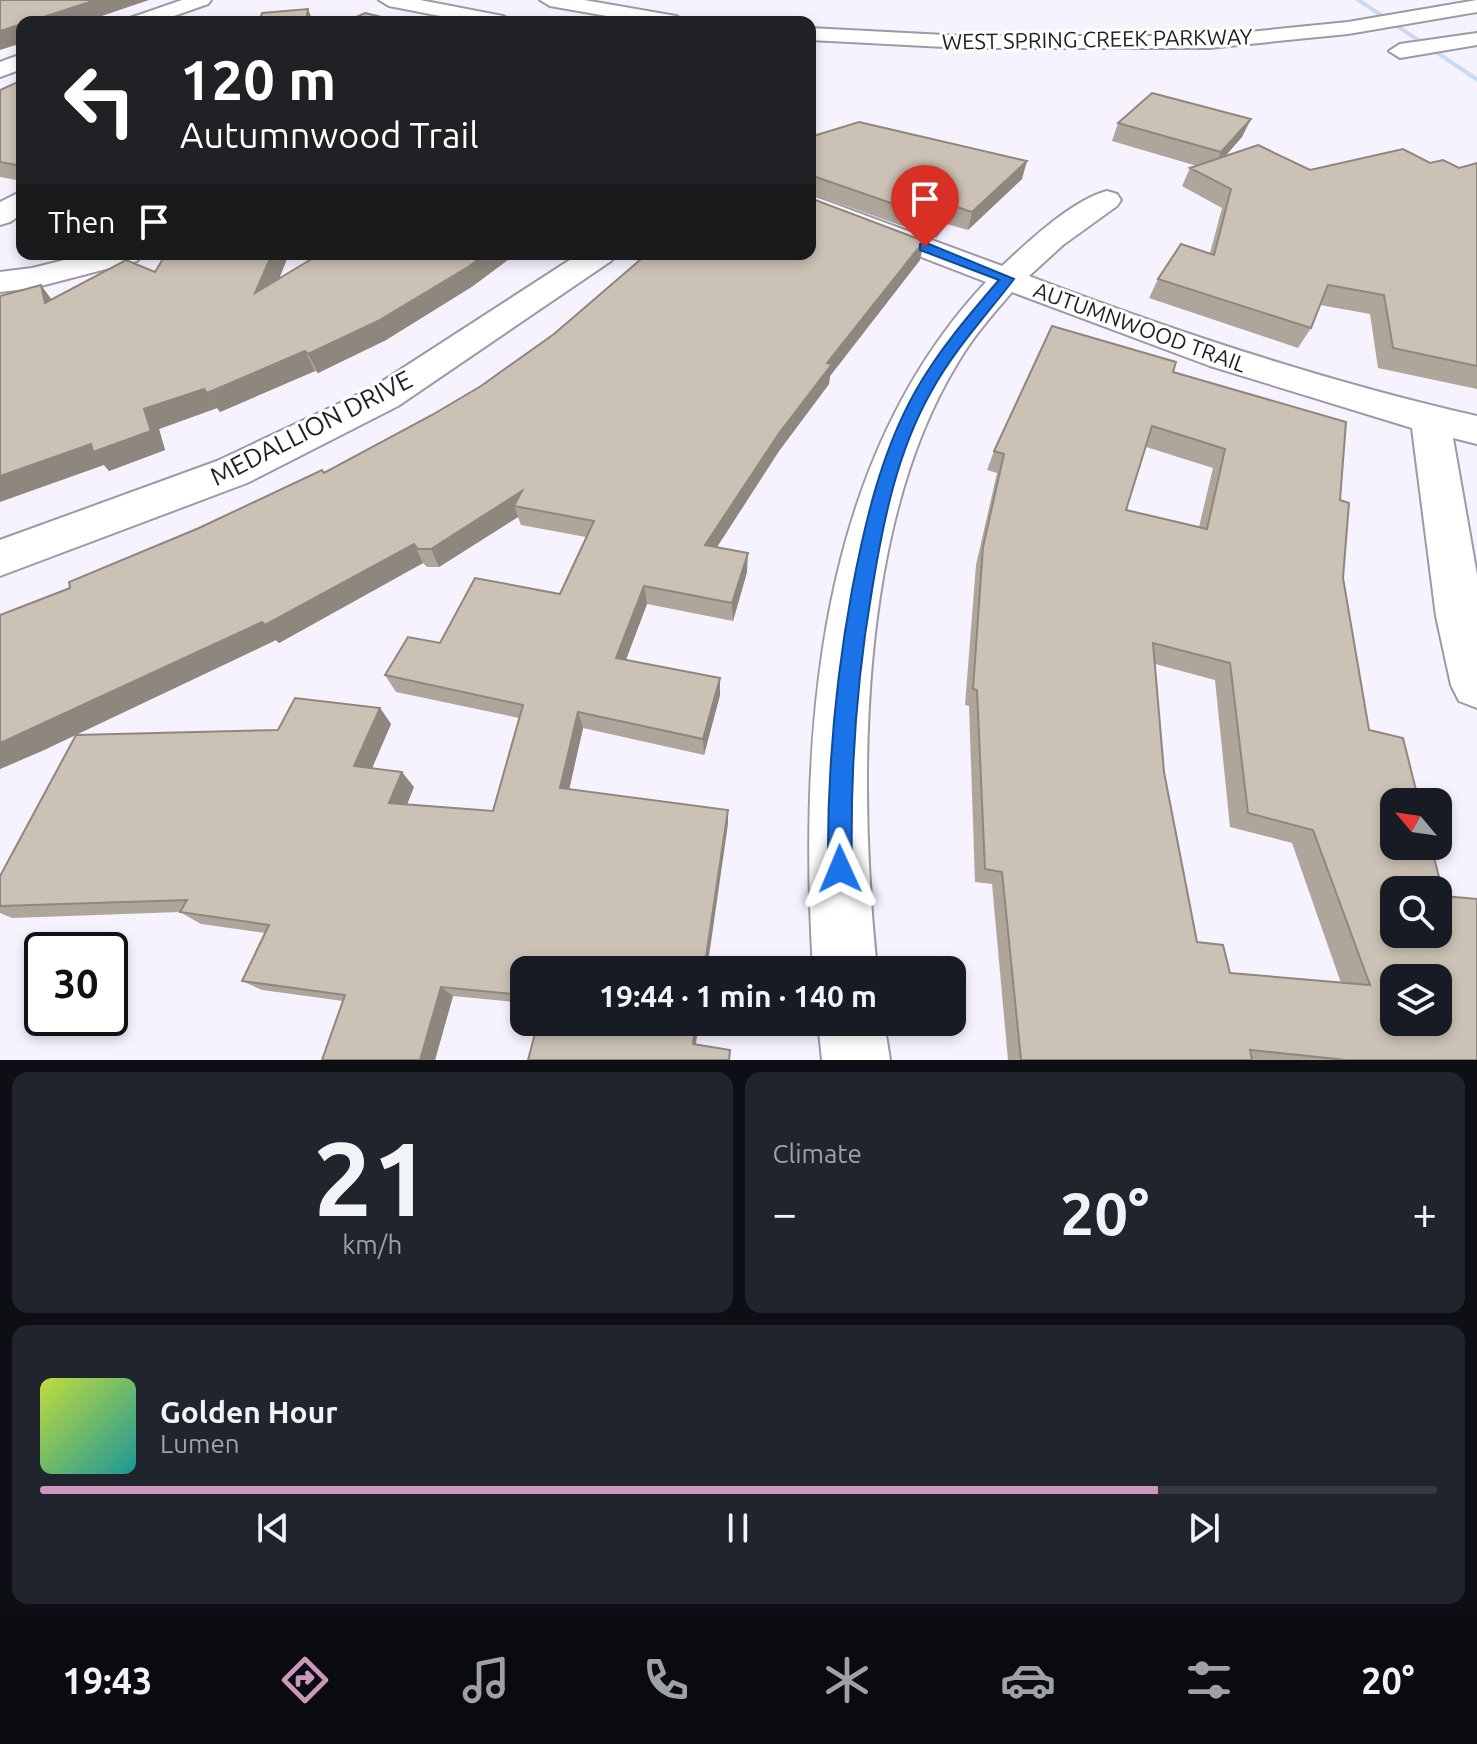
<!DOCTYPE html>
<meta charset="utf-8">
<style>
:root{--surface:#171b24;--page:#20242c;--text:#f1f3f6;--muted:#9ea1a6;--line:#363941;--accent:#cd96be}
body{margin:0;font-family:Ubuntu,sans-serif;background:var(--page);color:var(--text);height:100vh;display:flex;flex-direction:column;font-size:30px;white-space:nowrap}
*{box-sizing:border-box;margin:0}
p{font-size:26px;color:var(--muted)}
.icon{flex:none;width:44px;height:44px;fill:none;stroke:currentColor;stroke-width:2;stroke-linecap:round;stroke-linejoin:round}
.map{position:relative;height:1060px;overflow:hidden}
.drawer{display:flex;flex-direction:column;gap:12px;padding:12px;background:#0d0f14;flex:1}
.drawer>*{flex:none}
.banner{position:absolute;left:16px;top:16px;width:800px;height:244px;border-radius:16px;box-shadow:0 4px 12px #0003;background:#202124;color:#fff;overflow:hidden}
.needle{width:52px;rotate:299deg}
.tools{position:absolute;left:1380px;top:788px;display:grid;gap:16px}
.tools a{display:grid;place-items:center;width:72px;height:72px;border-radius:16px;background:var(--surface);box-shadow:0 4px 12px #0003;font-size:40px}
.speed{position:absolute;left:24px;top:932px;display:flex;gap:16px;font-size:40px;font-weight:700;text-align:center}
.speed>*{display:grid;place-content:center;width:104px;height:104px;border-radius:50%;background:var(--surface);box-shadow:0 4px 12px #0003;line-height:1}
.speed .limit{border:4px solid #111;border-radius:12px;background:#fff;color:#111}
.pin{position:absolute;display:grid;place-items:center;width:68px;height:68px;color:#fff;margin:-82px -34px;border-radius:50% 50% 50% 0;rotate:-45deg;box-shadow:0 0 8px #0007}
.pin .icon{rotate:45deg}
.me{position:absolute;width:88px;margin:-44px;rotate:359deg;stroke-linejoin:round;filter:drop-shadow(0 0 6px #0008)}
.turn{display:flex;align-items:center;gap:28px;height:168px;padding:0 32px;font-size:36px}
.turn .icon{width:104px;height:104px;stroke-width:2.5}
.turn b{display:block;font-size:56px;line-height:68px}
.then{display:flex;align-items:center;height:76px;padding:0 32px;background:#0003;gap:16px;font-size:30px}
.big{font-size:60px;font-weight:600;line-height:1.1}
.drawer .tile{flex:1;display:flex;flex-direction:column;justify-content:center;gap:12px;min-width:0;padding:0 28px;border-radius:16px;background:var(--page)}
.drawer .dial{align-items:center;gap:0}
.dial b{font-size:104px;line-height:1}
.song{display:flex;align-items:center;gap:24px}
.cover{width:96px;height:96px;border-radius:12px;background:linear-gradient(135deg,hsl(70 70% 55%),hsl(180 70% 35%))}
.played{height:8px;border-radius:4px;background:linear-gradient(90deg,var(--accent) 80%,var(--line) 80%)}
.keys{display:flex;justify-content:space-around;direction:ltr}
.heat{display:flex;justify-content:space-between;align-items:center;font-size:44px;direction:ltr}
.drawer .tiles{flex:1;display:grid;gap:12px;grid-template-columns:1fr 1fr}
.tile:last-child{grid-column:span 2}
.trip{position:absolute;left:510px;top:956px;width:456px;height:80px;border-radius:16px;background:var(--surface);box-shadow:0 4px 12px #0003;font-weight:600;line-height:80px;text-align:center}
.tab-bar{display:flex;height:128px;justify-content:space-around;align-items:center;background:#090b0e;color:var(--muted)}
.tab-bar .icon{width:56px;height:56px}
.tab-bar .current{color:var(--accent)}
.tab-bar b{font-size:36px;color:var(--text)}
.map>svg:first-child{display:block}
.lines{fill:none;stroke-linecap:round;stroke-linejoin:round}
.stream{fill:#c8daf6;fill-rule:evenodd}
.minor-casing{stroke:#9d99a6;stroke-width:4}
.major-casing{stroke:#9d99a6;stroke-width:4}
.minor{fill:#fff;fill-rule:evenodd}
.major{fill:#fff;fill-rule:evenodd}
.wall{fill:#afa69b;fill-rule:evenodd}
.shaded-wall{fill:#8e877e}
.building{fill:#cbc1b4;stroke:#8e877e;stroke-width:2;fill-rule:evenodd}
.route{fill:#1a73e8;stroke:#114b97;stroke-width:2}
.labels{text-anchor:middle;stroke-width:6;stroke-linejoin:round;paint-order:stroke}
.far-street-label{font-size:22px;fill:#211f24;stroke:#fff}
.street-label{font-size:26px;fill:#211f24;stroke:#fff}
</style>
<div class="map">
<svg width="1477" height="1060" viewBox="0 0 1477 1060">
<rect width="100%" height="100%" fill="#f6f2fe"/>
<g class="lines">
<path class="stream" d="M1355 0H1362L1477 77V82Z"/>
<g class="minor-casing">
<path id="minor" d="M182 0H211L208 4 157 22H127L130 18Z
M22 54V69L0 77V62Z
M22 191V214L10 222 0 225V202Z
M1107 191 1117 194 1121 200 1117 206 1063 245 1029 276C1176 332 1324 381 1477 416V444L1453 438 1477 575V708L1459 701 1451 685 1436 616 1412 428 1210 366 1012 292C992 315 972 338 957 364 857 528 858 785 877 970H813C799 734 816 463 986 282L810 214V195L1002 266C1028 242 1072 200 1107 191Z
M89 254H142L137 261 33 288 0 292V272L32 268Z
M579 254H616L611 261 398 406 247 483 0 576V540L217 461 372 388Z
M818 1022H884L890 1060H822Z"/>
</g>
<g class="major-casing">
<path id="major" d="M379 0H420L503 16 513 22H471L389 6Z
M540 0H584L676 16 686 22H641L550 6Z
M1477 0V12L1348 34 1209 48H964L810 40V28L964 36H1209L1348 22Z
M1477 33V45L1400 58 1389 51 1400 44Z"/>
</g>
<use href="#minor" class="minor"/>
<use href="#major" class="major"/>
</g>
<path class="wall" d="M22 80V181L0 177V90Z
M1118 123 1242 137 1225 156 1310 170 1430 163 1459 168 1477 163V389L1378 368 1370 314 1320 305 1311 328 1298 348 1149 298 1158 279 1210 253 1222 208 1182 186 1190 168 1197 166 1112 141Z
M810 137 1022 179 968 230 947 224 936 238 810 193V198L924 241 920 260 830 376 829 384 779 451 717 547 747 572 733 621 647 604 626 660 720 695 704 755 583 728 569 790 728 824 524 970V1003L453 996 435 1060H322L343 1001 262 990 242 981 265 933 201 924 180 912 12 918 0 913V876L278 730 380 708 391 724 372 768 414 787 407 804 493 811 519 718 396 692 385 675 440 643 560 594 586 537 521 525 518 517 439 567H427L423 563 279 643 276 640 44 750 0 769V615L70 588 199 528 324 473 432 415 481 386 554 334Z
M155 272 279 279 473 286 386 340 318 373 315 371 220 412 217 408 159 429 165 450 109 471 104 465 51 299Z
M1173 372 1340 500 1343 578 1369 730 1477 1060H1008L992 884 975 882 969 706 965 705 976 565 997 473 987 470 994 451ZM1146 447 1213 468 1199 527 1126 510ZM1155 664 1215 680 1230 827 1292 843 1341 983 1230 973 1197 942 1164 772Z"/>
<path class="shaded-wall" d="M96 0H149L84 22H28Z
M308 9 313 22H306Z
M22 24V43L0 50V31Z
M1251 119 1242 137 1213 170 1221 152Z
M1027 161 1022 179 968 230 972 212Z
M951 205 947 224 936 238 940 220Z
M924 241 920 260 830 376 829 384 779 451 706 564 705 545 780 432 827 363Z
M272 254H289L266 312 255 293Z
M486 254H516L473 286 386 340 318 373 308 354Z
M41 285 55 304 45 303Z
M305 351 315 371 220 412 207 393Z
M204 389 217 408 159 429 165 450 109 471 104 465 0 502V476L91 444 144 409Z
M522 491 514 506 518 517 439 567 431 549Z
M414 544 423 563 279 643 276 640 44 750 0 769V743Z
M748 553 747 572 733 621 732 603Z
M644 586 647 604 620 675 616 658Z
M720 678V695L704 755 703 739Z
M380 708 391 724 367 780 354 766Z
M578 712 583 728 566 803 560 788Z
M402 772 414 787 402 817 389 803Z
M728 810V824L707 970H704Z
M441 987 453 996 435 1060H420Z
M696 1022H699L695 1051 693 1044Z"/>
<path class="building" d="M0 0H96L28 22H22V24L0 31Z
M308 9 306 22H259L262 13Z
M365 13 402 22H345Z
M22 80V166L0 162V90Z
M1152 93 1251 119 1221 152 1118 123Z
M859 122 1027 161 972 212 951 205 940 220 810 175V137Z
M1258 145 1310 170 1403 149 1430 163 1443 160 1459 168 1477 163V366L1393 348 1384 295 1328 285 1311 328 1158 279 1181 244 1214 255 1231 189 1190 168Z
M810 190V198L924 241 827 363 832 364 780 432 705 545 748 553 732 603 644 586 616 658 720 678 703 739 578 712 560 788 728 810 704 970H524V995L441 987 420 1060H322L345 995 242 981 269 925 180 912 187 900 0 906V876L76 735 278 730 295 698 380 708 354 766 402 772 389 803 493 811 523 705 385 675 408 637 440 643 475 578 560 594 594 521 514 506 522 491 431 549H418L414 544 265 625 262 622 0 743V615L70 588 69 582 199 528 322 470 324 473 432 415 481 386 554 334 647 254H810Z
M166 254H272L255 293 320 254H486L468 267 378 321 308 354 305 351 207 393 204 389 144 409 151 431 93 452 91 444 0 476V296L41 285 45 303 126 260 155 272Z
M1052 326 1176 362 1173 372 1346 422 1340 500 1349 503 1343 578 1369 730 1403 738 1419 802H1394V846H1431L1444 896 1477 899V1060H1346L1250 1050 1252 1060H1021L1002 872 985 869 977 690 973 689 983 547 1004 454 994 451ZM1152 426 1225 449 1207 529 1126 510ZM1153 643 1230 663 1248 813 1313 830 1370 985 1230 973 1223 945 1197 942 1164 772ZM1394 890H1438V934H1394ZM1394 978H1438V1022H1394Z
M538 1022H696L693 1044 730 1050 729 1060H528Z"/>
<path class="route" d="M920 244H929L1014 279C985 317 954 350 931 392 897 452 883 522 872 590 856 683 850 774 852 869L849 878 840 882 831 878 828 869C827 774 835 683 852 590 865 522 881 453 915 392 938 351 968 316 999 280L920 250Z"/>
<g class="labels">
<g class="far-street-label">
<text transform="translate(1097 39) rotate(-1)" y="8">WEST SPRING CREEK PARKWAY</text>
<text transform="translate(1140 327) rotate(20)" y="8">AUTUMNWOOD TRAIL</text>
</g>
<g class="street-label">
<text transform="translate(311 428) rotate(-27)" y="9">MEDALLION DRIVE</text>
</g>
</g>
</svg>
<div class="tools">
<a><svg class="needle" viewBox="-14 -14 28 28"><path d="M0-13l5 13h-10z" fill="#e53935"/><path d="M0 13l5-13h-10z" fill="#9ea1a6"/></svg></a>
<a><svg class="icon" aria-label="search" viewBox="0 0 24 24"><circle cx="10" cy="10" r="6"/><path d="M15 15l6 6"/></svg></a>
<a><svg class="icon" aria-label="layers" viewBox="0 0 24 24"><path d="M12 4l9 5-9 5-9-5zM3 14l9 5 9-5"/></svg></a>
</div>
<div class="speed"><div class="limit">30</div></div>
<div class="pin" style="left:925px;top:247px;background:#d93025"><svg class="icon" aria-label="arrive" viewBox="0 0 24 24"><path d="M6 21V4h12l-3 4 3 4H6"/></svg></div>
<svg class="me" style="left:840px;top:869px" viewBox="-20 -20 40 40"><path d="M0-17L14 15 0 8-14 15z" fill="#1a73e8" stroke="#fff" stroke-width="4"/></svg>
<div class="trip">19:44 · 1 min · 140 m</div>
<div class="banner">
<div class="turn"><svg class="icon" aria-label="left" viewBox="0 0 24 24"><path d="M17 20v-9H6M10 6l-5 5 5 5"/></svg><div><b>120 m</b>Autumnwood Trail</div></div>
<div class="then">Then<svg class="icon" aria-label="arrive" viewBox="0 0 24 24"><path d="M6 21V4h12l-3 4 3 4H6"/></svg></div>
</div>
</div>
<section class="drawer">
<div class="tiles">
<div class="tile dial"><b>21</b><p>km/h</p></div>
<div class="tile"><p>Climate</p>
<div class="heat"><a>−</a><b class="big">20°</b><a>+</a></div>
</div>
<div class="tile">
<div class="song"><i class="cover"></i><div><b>Golden Hour</b><p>Lumen</p></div></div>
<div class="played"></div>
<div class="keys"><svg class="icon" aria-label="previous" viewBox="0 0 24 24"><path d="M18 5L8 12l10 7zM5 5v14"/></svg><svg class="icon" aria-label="pause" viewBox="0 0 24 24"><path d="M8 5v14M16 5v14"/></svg><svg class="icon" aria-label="next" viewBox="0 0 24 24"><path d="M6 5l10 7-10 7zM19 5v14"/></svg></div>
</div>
</div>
</section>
<nav class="tab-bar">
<b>19:43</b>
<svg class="icon current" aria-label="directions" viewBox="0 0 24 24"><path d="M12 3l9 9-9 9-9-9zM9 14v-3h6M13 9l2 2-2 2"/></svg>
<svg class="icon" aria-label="music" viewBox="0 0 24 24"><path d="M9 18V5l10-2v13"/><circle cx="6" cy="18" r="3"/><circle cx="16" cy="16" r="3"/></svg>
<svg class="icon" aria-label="phone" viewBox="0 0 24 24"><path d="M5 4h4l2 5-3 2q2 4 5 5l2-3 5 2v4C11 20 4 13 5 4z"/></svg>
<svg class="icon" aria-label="climate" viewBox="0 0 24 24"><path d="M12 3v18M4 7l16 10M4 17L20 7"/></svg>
<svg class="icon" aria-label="car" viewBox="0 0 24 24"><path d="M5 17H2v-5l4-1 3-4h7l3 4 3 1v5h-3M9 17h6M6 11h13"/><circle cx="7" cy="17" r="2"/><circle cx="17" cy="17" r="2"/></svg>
<svg class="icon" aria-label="filters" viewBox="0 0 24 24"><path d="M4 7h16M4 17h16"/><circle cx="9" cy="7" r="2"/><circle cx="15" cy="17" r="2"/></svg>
<b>20°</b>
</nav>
